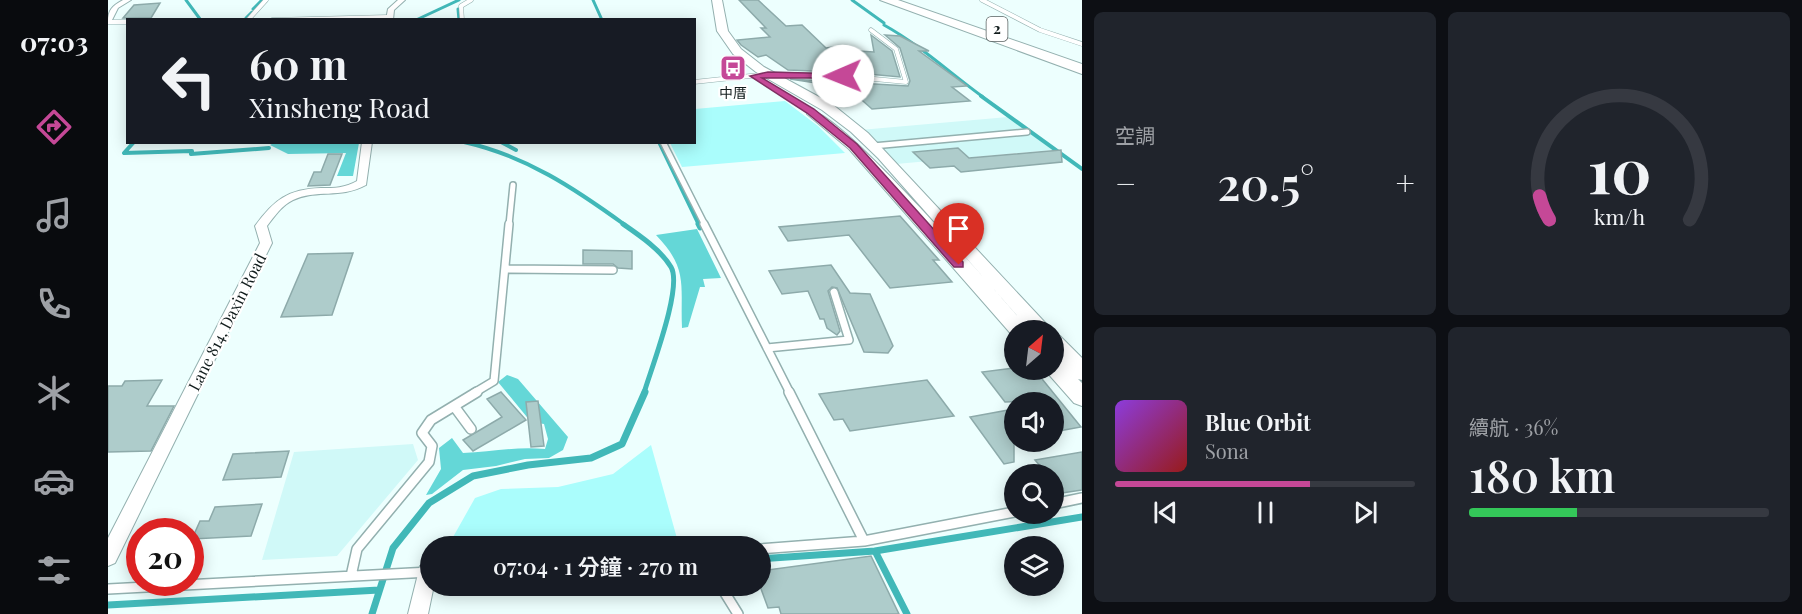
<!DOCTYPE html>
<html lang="zh-TW">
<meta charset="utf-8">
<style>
:root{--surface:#171b24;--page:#20242c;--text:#f1f3f6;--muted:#9ea1a6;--line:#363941;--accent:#c54897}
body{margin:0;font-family:"Playfair Display","Noto Sans TC",serif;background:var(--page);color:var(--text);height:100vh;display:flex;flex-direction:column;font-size:22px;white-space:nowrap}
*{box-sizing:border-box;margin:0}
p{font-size:20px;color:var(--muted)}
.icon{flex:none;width:33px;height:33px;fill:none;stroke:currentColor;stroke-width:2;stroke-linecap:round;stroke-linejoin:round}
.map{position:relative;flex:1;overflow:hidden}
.side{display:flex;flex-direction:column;gap:12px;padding:12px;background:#0d0f14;width:720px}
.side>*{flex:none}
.hud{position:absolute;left:18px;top:18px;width:570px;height:126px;border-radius:0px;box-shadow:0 3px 15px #0003;background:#171b24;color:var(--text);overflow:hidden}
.needle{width:39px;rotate:28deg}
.buttons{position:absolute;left:896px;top:320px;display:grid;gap:12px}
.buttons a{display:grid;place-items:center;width:60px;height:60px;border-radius:50%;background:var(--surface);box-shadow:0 3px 15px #0003;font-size:30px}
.speed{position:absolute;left:18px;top:518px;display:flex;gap:12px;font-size:30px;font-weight:700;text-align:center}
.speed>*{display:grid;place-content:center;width:78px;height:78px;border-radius:50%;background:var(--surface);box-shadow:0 3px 15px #0003;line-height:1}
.speed .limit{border:9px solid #d22;background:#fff;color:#111}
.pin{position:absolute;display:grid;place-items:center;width:51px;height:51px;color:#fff;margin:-62px -26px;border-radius:50% 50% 50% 0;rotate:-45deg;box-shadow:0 0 6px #0007}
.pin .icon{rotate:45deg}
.me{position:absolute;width:66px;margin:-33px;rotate:269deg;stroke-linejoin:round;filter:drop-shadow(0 0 4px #0008)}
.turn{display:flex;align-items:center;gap:21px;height:126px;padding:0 24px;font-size:27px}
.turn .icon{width:78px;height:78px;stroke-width:2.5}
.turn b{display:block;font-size:42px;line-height:51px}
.big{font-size:45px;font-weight:600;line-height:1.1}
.side .card{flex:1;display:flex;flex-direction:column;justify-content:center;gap:9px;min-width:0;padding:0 21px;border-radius:9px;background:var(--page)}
.side .dial{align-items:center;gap:0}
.dial svg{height:156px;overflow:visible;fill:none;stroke:var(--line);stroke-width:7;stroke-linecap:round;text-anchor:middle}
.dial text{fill:var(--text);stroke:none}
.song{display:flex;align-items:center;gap:18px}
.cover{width:72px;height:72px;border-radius:9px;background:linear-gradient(135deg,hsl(270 70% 55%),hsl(0 70% 35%))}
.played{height:6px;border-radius:3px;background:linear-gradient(90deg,var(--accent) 65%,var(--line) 65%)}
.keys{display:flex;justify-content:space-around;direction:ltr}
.heat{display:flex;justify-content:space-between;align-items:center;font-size:33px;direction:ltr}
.charge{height:9px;border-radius:4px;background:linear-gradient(90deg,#34c759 36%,var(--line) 0)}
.side .tiles{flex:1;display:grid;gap:12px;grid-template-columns:repeat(2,1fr)}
.trip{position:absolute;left:312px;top:536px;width:351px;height:60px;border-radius:30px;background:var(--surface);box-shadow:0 3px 15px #0003;font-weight:600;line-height:60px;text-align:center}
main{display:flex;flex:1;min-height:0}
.dock{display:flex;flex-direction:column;width:108px;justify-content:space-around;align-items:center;background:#090b0e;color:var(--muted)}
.dock .icon{width:42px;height:42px}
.dock .on{color:var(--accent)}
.dock b{font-size:27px;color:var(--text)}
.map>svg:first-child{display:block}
.built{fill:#d0f9f8}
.green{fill:#aafdfc}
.forest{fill:#64d7d7}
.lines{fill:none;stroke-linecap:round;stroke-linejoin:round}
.stream-far3{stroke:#41b8b8;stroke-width:3}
.stream-far2{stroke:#41b8b8;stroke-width:4}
.stream-far1{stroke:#41b8b8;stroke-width:5}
.stream{stroke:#41b8b8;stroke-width:7}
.building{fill:#aecccb;stroke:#8daaaa;stroke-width:1.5}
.lane-far3-casing{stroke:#93b0af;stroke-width:5}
.lane-far2-casing{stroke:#93b0af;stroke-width:8}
.lane-far1-casing{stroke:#93b0af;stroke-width:10}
.lane-casing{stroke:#93b0af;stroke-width:12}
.street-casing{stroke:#93b0af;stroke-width:2}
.secondary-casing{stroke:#93b0af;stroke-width:2}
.highway-casing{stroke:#93b0af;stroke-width:2}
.lane-far3{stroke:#fff;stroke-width:4}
.lane-far2{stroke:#fff;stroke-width:5}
.lane-far1{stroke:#fff;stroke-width:7}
.lane{stroke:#fff;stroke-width:9}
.street{fill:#fff;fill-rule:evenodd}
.secondary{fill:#fff;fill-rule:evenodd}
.highway{fill:#fff;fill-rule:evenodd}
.route{fill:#c54897;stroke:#802f62;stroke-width:1.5}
.labels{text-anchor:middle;stroke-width:4.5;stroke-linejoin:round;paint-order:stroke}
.far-poi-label{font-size:14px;fill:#111c1c;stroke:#fff}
.shield{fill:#fff;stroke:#586060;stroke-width:1.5}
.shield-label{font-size:15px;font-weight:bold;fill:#111c1c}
.street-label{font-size:16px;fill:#111c1c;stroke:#fff}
</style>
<main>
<nav class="dock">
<b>07:03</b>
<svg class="icon on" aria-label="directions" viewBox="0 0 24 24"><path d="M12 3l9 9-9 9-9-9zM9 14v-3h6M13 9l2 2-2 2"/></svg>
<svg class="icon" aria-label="music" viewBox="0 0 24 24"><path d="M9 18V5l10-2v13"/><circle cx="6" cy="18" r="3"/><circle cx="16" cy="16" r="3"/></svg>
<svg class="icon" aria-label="phone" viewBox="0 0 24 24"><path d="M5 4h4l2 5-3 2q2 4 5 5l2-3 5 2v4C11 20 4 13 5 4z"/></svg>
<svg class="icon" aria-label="climate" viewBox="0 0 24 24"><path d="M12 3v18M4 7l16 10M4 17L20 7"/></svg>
<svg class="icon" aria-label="car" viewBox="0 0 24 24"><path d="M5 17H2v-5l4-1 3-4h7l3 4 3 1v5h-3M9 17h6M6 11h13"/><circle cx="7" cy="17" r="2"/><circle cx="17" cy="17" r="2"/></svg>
<svg class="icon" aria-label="filters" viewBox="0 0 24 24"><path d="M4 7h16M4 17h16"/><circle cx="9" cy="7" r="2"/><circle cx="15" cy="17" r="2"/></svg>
</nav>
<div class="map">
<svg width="974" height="614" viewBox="0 0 974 614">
<rect width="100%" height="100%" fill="#edfffe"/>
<path class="built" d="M900 117 945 150 788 164 752 130Z
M305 444 310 460 229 556 154 560 186 452Z"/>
<path class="green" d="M677 101 710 126 737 153 574 167 562 143 586 142 587 109Z
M543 445 570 542 514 546H340L367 498 393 489 450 487 505 474Z"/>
<path class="forest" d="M167 142 251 143 245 176H229L238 153 180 154 162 145Z
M589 229 613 278 595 279 597 287H592L580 327 574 328C572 286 581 269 548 235Z
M399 375 410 379 460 437 455 450 441 458 417 459 388 466 355 470 324 494 318 495 333 469 331 448 344 438 355 453C383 452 409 446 437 449L440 439 436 424 423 422 390 382Z"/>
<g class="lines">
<path class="stream-far3" d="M78 0 92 19
M485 0 494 20
M744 0 776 23
M145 9 154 0
M350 9 351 20
M138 18 144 12
M308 20 351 0
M776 25C812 45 842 73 875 97"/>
<path class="stream-far2" d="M873 96 974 169
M26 142 16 153 84 151 83 154 161 148
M356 142C418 156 466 188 517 225
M393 142 408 150
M551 142 591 225"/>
<path class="stream-far1" d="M515 224C531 235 553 250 563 267 575 287 543 369 536 393
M590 224 592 228"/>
<path class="stream" d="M652 559 767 551
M330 587 354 585
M0 605 271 590
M264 614 285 548 321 503 365 476 420 465 483 458 514 444 537 392
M799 614 767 551 974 517"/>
</g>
<path class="building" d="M631 0H650L678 26 694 25 718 48 732 46 740 50 729 58 730 72 680 70 658 55 650 57 633 45 629 40 662 37 653 28H658Z
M52 3 43 18H15L26 5Z
M763 35 784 51 792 77 739 72 737 61 750 51 766 52Z
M777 35 792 36 821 51H811L859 86 844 87 862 101 764 109 747 94 720 96 708 83 682 79 800 86 802 81 792 48Z
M850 148 861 158 953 150 954 162 853 172 846 166 822 168 805 152Z
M220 154H234L222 185 200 186 206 172H213Z
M792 216 831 260H825L844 282 782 288 741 235 680 241 671 227Z
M475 250 524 251V269L510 268 505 264H475Z
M245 253 224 315 173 317 200 254Z
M723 265 742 293 762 294 785 346 780 353 756 352 729 288 724 287 720 291 732 331 729 335 719 328 716 319H712L700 291 674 294 661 271Z
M906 368 926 369 973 427 945 432V400L897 402 874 372Z
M54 380 39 406H66L43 451 0 452V386H14L17 381Z
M819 380 846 416 742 431 735 419 726 420 711 394Z
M393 392 418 420 365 451 355 440 394 417 379 399Z
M430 401 436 446 423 447 418 402Z
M906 409V462L896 464 862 417Z
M181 451 173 477 115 480 125 454Z
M974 452V490L954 493 945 482V474H939L927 460Z
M154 504 143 536 84 539 92 521H101L107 507Z
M763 556 791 614H673L671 607 660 608 652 586V571Z"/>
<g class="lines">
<g class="lane-far3-casing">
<path id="lane-far3" d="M874 0 932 30 974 44
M140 20 158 0
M164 20 280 17
M354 20 353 6 363 0
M0 22H20
M735 76 733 59 746 51
M586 82 660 74 735 76 798 82 788 49 763 30"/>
</g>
<g class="lane-far2-casing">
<path id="lane-far2" d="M555 142 597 225
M765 146 919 132
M401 225 405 185"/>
</g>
<g class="lane-far1-casing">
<path id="lane-far1" d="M596 224 682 393
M398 269 505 270
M659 348 741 340 726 292
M366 393 386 381 401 224"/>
</g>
<g class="lane-casing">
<path id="lane" d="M681 392 756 541
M346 406 363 429
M945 504 974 498
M652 549 756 541 906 512
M243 576 249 549 321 462 324 446 314 433 323 420 369 392
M612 585 630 614
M0 589 322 572"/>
</g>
<g class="street-casing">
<path id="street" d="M15 0H23L10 8 3 22H0C0 10 4 6 15 0Z
M290 0H297L286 10 285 20H278L280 9Z
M254 142H264L258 185C233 199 207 189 185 200 174 205 166 217 159 226L164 243 7 563 0 566V538L152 243 147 226C166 200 180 189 213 188 226 188 237 188 249 181Z
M319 564 322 565V585H326L320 614H300L312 566Z"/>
</g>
<g class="secondary-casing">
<path id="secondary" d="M604 0H614L620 31 633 49 656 67 724 104 760 133 944 330H922L918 325 921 330H906V336L904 335 741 149 699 114 701 111C727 105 888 292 914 321L770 158 743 132 714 110 648 72 625 54 609 31Z
M945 334 952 336 974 358V380L970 379 974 383V406L966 403 936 369H945V358L950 360 945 354Z"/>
</g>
<g class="highway-casing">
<path id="highway" d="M772 0H790L974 64V74Z"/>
</g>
<use href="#lane-far3" class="lane-far3"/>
<use href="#lane-far2" class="lane-far2"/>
<use href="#lane-far1" class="lane-far1"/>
<use href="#lane" class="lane"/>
<use href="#street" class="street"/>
<use href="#secondary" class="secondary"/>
<use href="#highway" class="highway"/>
</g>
<path class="route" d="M660 72 738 74 735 78H654L706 109 749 144 855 262V267H846L742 148 699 113 642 76Z"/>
<defs>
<g id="bus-square" transform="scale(1.35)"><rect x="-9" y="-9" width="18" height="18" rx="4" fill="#c54897" stroke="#fff"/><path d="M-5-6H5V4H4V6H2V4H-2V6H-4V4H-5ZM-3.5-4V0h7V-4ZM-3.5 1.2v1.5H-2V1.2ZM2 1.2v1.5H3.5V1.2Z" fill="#fff"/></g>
</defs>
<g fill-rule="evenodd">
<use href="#bus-square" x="625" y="68"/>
</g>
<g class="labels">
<g class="far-poi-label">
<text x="625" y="98">中厝</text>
</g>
<rect class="shield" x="878.5" y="17" width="21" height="24" rx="4.5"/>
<g class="shield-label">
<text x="889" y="34">2</text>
</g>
<g class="street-label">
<text transform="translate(119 322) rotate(-63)" y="6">Lane 814, Daxin Road</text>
</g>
</g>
</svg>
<div class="buttons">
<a><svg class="needle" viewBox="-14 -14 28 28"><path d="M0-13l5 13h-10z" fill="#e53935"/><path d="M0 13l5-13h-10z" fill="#9ea1a6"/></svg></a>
<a><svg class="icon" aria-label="sound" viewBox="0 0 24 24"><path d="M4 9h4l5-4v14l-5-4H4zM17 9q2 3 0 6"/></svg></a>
<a><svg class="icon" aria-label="search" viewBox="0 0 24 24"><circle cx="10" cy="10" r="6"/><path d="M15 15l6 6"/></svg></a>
<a><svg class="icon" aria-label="layers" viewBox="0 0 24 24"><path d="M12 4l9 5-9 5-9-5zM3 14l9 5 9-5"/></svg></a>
</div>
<div class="speed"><div class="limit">20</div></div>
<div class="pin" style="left:851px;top:265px;background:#d93025"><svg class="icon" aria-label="arrive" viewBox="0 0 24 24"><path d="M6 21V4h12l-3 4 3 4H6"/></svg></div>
<svg class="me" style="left:735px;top:76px" viewBox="-20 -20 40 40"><circle r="19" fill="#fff"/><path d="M0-13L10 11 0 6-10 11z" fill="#c54897"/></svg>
<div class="trip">07:04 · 1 分鐘 · 270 m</div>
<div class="hud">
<div class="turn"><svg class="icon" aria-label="left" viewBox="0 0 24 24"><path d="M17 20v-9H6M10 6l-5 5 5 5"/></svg><div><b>60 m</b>Xinsheng Road</div></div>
</div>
</div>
<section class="side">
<div class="tiles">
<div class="card"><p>空調</p>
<div class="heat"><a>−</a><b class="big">20.5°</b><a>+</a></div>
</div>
<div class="card dial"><svg viewBox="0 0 100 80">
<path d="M14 69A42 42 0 1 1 86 69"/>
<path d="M14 69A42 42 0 0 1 9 57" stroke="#c54897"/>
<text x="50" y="56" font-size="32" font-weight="700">10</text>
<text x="50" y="72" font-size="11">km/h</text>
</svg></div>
<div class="card">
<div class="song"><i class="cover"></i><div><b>Blue Orbit</b><p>Sona</p></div></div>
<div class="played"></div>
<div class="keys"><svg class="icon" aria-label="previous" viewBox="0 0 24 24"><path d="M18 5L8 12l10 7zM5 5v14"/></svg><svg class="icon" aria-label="pause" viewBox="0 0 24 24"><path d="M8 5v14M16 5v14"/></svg><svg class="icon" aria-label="next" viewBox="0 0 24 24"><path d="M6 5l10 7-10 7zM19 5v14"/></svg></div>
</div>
<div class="card"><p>續航 · 36%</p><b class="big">180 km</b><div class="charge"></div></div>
</div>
</section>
</main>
